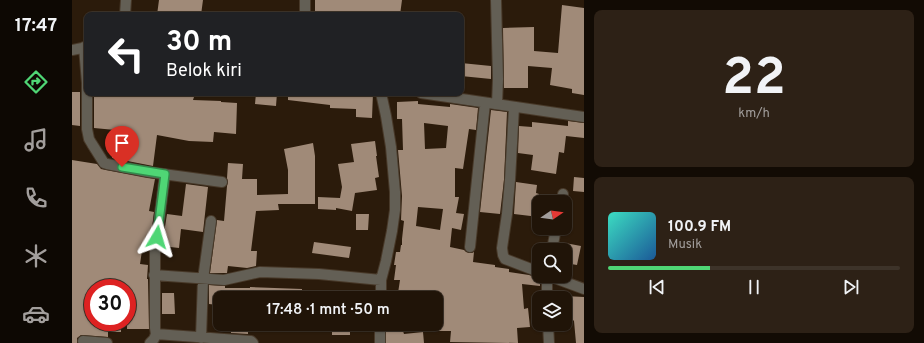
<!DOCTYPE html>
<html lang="id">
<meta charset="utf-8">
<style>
:root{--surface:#201408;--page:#2d2116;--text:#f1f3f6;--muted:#a29e9c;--line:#3d3329;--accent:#4fd675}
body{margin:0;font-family:Overpass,sans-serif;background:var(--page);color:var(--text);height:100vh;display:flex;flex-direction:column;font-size:15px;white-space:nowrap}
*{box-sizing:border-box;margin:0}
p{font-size:13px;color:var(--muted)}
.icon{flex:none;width:22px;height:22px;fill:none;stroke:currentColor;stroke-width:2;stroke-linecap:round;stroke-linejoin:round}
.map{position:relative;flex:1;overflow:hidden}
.details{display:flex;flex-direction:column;gap:10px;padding:10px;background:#120b04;width:340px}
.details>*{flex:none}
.guide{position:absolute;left:12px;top:12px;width:380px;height:84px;border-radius:8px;box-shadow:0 1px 3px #0004,0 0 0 1px var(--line);background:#202124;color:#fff;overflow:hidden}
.needle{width:26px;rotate:77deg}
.fabs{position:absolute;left:460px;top:195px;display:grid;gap:8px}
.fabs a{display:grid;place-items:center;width:40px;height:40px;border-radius:8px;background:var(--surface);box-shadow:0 1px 3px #0004,0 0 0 1px var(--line);font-size:20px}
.speed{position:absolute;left:12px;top:279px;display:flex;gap:8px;font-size:20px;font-weight:700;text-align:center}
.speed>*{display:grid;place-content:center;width:52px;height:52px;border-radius:50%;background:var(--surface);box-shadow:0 1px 3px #0004,0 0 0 1px var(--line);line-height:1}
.speed .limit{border:6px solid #d22;background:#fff;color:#111}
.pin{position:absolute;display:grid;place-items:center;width:34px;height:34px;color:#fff;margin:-41px -17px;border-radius:50% 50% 50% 0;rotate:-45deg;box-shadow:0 0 4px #0007}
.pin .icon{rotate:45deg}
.me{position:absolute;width:44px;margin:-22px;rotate:7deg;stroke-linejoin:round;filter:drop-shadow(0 0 3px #0008)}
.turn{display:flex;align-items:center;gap:14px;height:84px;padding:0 16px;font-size:18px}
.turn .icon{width:52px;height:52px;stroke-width:2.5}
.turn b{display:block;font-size:28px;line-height:34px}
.details .tile{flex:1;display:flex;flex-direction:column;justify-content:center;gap:6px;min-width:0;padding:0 14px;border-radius:8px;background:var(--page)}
.details .dial{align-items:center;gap:0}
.dial b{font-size:52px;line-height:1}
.song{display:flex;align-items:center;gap:12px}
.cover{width:48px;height:48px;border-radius:6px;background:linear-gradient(135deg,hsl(170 70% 55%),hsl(210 70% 35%))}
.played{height:4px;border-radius:2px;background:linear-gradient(90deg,var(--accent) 35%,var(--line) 35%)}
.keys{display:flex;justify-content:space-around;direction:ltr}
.trip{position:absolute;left:141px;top:291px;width:230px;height:40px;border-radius:8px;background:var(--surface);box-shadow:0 1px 3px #0004,0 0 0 1px var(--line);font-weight:600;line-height:40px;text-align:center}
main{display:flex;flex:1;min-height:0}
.menu{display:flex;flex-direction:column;width:72px;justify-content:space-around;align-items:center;background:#0d0803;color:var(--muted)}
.menu .icon{width:28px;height:28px}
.menu .current{color:var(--accent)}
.menu b{font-size:18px;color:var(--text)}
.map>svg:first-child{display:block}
.building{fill:#a08a78;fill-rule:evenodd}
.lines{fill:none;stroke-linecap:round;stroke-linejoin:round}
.minor-casing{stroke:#483929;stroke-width:12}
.minor{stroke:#635f55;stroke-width:10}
.route-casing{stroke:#338b4c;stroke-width:10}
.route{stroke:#4fd675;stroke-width:7}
</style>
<main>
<nav class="menu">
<b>17:47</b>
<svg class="icon current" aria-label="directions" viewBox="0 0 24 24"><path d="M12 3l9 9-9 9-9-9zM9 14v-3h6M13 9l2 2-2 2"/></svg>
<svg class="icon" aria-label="music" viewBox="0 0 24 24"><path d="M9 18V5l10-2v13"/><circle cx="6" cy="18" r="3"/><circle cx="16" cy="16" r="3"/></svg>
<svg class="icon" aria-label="phone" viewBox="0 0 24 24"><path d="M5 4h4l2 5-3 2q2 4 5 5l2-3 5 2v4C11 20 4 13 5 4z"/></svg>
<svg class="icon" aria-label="climate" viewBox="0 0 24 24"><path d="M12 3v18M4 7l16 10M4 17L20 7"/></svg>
<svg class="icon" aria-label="car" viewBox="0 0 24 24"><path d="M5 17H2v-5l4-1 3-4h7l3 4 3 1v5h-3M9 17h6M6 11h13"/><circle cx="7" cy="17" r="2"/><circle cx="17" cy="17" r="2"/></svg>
</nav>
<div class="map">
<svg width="512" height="343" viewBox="0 0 512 343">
<rect width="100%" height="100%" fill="#2b1b0b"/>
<path class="building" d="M87 0H131L129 15H85Z
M243 0H330L328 15H278L243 12Z
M490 5 512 8V95L500 93V89L478 85 480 68 456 66V88H432L431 28 462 27V51L486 53Z
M389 63 419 66V79L389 76Z
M0 92H8V126L0 125Z
M52 93 84 95V93H100V94L122 97 121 100 149 101V102L165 103 164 134 142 132 141 142 117 141 85 135 81 166 40 158 43 130 22 128V94L52 96Z
M184 93H205L204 106 183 104Z
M216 93H301L300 118 284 117V109L258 108V105L216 100Z
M346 101V104L378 107V104L406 108 404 130 397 129 391 169 383 168V197H387L384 213 392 214 389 230 380 228 378 247 392 250 394 252 397 253H400L402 252 401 262 423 265V267L437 269V272L457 275 465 278H468V286L450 284 452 309 456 308 458 327 445 328 446 343 378 342 379 331H364V298H357L326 293 328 280H322L324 265H322L324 252H328L329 245H330V239L332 221 329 220 330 196 326 150H331L330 119H325V102ZM352 123 376 126 374 148 353 149ZM346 207 371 209 368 230 344 226Z
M419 110 435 112 432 180 428 214 408 212Z
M496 121 512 123V138L494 136 492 153 487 152 484 174 459 170 461 155 446 153 447 126 460 127V122L496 126Z
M303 141 305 156H304L307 177 303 178 305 190 283 193 280 211 264 208V210L246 209V197L268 198 270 187 266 164 282 162 279 144Z
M241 143 243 156V204H206L207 210 184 211 179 251H185L184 266 175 268 156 266 155 273H138L145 220 152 221 155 186 156 182 155 178 156 163 171 164 170 179H185V195L216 194V170L212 149Z
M0 160 25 164 29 169 34 170 83 179 77 211 82 212 78 244H71L68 264 76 265 75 279H76L77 329H55V307H57L58 288H21V322H49V332H36V337L9 335 5 338V343H0Z
M502 177 512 178V192L501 191Z
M444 182 465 185 464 193 467 194V217L442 214Z
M114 184 136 187 131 232 109 229 107 248 90 246 95 214 110 216Z
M284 214H297L296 230H284Z
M242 242 279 247 277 258 240 253Z
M493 243 509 246 505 265 493 263Z
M137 285 153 286V288H178V287L230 289V298H146V305L137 304Z
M90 293H102L103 314H90Z
M493 296 512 297V343H504L502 321 501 320V316L493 315Z
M260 324H278V335H260Z
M314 324H340V329L331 331 332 334 351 332 352 343H314Z
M176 327V334L159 333V328Z"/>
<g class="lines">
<g class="minor-casing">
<path id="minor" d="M424 0 426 79 425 104
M53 15 54 0
M233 15V0
M12 47 15 83V129L17 139 20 144 32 163 35 164 76 172 150 182
M0 50 15 47
M349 93 512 117
M442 107 438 180 435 214 430 248 431 255 433 259 467 272
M490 202 491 194
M398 247 413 103
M480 250 484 228
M82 275 152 280 188 272 247 274 309 280
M475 276V298
M477 276 512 289
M309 298V280L314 261 320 231 323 210V192L319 147 314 116 309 93
M476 324 477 343
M84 334 179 341 181 343
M129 338 131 279 139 221
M11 341 35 343
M78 343 82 339 84 334 83 328V253L93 174
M308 343V324"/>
</g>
<use href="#minor" class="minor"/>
</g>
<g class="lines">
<g class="route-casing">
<path id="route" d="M50 167 93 174 85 237"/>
</g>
<use href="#route" class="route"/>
</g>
</svg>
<div class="fabs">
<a><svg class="needle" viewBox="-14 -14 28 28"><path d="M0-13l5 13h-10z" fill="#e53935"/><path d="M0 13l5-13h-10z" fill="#a29e9c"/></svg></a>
<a><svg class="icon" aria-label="search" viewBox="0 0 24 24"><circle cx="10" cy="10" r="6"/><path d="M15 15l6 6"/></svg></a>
<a><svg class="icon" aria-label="layers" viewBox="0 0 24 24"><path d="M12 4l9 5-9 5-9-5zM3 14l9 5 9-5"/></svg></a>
</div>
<div class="speed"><div class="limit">30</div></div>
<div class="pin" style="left:50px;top:167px;background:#d93025"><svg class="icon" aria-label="arrive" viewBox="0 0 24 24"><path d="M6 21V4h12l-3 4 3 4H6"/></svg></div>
<svg class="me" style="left:85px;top:237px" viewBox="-20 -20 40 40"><path d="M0-17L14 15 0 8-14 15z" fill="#4fd675" stroke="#fff" stroke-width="4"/></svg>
<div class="trip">17:48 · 1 mnt · 50 m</div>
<div class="guide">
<div class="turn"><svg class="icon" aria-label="left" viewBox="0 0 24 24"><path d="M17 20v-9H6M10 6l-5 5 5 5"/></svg><div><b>30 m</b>Belok kiri</div></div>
</div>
</div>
<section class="details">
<div class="tile dial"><b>22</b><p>km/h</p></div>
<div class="tile">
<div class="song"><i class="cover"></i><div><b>100.9 FM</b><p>Musik</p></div></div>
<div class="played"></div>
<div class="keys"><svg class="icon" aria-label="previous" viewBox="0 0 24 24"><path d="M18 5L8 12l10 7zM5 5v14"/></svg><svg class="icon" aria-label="pause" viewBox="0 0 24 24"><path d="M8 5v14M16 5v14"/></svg><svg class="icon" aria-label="next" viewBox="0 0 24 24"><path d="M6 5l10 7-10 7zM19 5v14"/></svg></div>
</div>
</section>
</main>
